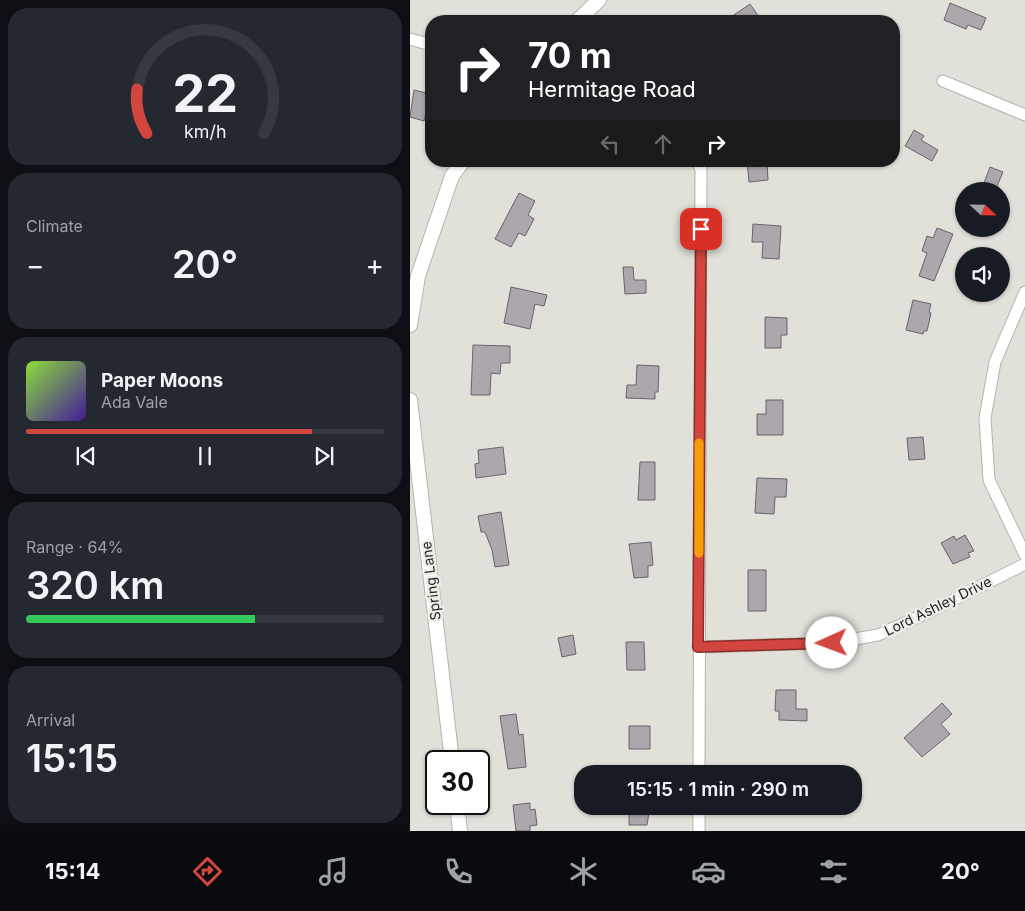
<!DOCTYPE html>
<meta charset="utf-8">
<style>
:root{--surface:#171b24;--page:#242831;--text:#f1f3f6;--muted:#9ea1a6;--line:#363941;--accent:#d3453f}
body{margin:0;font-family:Inter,sans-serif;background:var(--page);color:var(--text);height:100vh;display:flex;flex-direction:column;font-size:19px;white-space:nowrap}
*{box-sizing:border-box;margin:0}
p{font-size:16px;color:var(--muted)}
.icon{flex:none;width:28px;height:28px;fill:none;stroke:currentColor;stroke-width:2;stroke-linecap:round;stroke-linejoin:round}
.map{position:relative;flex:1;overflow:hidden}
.panel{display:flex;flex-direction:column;gap:8px;padding:8px;background:#0d0f14;width:410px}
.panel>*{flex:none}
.guide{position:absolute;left:15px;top:15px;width:475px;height:152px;border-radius:20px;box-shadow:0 1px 4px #0004;background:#202124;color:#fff;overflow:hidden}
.needle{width:32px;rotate:112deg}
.controls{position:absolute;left:545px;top:182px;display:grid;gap:10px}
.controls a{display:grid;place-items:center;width:55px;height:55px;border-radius:50%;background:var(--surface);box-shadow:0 1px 4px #0004;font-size:25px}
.speed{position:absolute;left:15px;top:750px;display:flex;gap:10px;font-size:25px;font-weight:700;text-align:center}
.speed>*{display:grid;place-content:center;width:65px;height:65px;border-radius:50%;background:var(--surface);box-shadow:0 1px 4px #0004;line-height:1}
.speed .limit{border:2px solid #111;border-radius:8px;background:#fff;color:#111}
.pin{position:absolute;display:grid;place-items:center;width:42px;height:42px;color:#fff;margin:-21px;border-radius:10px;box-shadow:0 2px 8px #0006}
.me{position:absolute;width:55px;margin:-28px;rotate:268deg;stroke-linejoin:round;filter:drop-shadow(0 0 4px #0008)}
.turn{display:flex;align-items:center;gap:18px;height:105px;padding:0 20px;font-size:22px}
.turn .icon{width:65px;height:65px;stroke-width:2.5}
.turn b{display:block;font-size:35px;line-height:42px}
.lanes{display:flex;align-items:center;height:48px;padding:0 20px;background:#0003;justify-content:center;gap:25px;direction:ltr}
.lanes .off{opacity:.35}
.big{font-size:38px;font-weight:600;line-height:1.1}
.panel .widget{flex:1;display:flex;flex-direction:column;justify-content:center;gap:8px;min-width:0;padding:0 18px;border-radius:20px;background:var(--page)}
.panel .dial{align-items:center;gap:0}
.dial svg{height:130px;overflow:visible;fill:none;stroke:var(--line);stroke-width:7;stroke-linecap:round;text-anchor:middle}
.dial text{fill:var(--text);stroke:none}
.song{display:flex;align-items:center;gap:15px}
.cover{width:60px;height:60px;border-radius:8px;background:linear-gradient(135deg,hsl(90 70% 55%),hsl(260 70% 35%))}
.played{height:5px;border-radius:2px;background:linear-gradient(90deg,var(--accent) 80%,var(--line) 80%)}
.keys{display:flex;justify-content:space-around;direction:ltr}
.heat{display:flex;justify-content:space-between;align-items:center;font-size:28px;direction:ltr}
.charge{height:8px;border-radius:4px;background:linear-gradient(90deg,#34c759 64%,var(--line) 0)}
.trip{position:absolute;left:164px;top:765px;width:288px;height:50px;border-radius:20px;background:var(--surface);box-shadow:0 1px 4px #0004;font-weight:600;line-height:50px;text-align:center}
.menu{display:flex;height:80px;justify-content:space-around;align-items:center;background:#090b0e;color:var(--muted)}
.menu .icon{width:35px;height:35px}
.menu .current{color:var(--accent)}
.menu b{font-size:22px;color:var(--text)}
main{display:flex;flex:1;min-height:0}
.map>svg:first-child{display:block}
.building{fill:#aba7ac;stroke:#686469}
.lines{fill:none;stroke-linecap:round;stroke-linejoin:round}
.minor-casing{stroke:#b5b4ad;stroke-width:13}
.tertiary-casing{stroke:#b5b4ad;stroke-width:16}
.minor{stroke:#fff;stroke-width:11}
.tertiary{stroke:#fff;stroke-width:14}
.route-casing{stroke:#892d29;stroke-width:12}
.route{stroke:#d3453f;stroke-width:9}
.slow{stroke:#f59e0b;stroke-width:9}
.labels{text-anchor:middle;stroke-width:5;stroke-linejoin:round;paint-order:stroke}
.street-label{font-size:14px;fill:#1f1e1c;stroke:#eeede6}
</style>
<main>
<section class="panel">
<div class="widget dial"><svg viewBox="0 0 100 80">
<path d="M14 69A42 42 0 1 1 86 69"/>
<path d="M14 69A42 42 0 0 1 8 42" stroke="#d3453f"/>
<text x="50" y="56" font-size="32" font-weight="700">22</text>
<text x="50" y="72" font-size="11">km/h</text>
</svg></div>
<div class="widget"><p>Climate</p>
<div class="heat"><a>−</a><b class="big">20°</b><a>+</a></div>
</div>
<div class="widget">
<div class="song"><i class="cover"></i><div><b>Paper Moons</b><p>Ada Vale</p></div></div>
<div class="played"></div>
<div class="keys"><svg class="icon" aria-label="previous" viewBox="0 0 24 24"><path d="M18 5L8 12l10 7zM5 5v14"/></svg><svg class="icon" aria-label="pause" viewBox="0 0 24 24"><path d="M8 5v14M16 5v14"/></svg><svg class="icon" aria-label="next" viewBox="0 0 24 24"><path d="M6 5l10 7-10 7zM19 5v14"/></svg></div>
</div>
<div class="widget"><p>Range · 64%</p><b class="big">320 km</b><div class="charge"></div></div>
<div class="widget"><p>Arrival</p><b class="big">15:15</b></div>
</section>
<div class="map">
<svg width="615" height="831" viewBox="0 0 615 831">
<rect width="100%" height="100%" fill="#e1e0d9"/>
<path class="building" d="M540 3 576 18 571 30 558 25 556 29 534 20Z
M340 4 352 21H315Z
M4 90 21 94V110L17 109 14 121 0 117Z
M504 130 514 136 511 140 528 150 522 161 495 146Z
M337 161H357L358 180 339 182Z
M580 167 593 172 585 191H571Z
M109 193 125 201 118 215 124 219 115 236 109 233 101 247 85 239Z
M343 224 371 226 369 259 352 258 353 242H342Z
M527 228 543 234 524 281 509 276 517 253 512 251 517 236 523 238Z
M213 267H223L224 280H236V293L215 294Z
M101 287 137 295 134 306 125 304 120 329 94 323Z
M503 300 521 304 519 312 521 313 517 331H514L513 334 496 330Z
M355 317 377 318V335H371V348H355Z
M63 345 100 346V363H91L90 374 81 373 80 395H61Z
M227 365 249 366 248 392H245V399L216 398 217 385H226Z
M356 400H373V435H347V414H356Z
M513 437 515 459 499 460 497 438Z
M93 447 96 474 66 478 65 464 69 463 68 450Z
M230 462H245V500H228Z
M347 478 377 479 376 497H365L364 514 345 513Z
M91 512 99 565 85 567 82 550 75 532H71L68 516Z
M555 535 564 551 558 553 560 557 543 564 531 543 544 536 546 540Z
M241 542 243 565 238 566V577L224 578 219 544Z
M338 570H356V611H338Z
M163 635 166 654 152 657 148 638Z
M216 642H234L235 670H217Z
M366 690H386V709H397V721L369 720V711H365Z
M532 703 542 714 531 724 540 734 512 757 494 738Z
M106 714 109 735 113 734 116 767 98 769 90 716Z
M219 726H240V749H219Z
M120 803V810L125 809 127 825 120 826V831H106L103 805Z
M219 806H240L237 825H219Z"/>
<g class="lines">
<g class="minor-casing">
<path id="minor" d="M0 39 21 45
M533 81 615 115
M287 161 291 169 289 774
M615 292 585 362 575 418 579 480 615 555
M288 647 422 643 468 635 517 613 615 564
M289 806V831"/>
</g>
<g class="tertiary-casing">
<path id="tertiary" d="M167 21 189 0
M0 325 8 276 42 176 53 161
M0 400 42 761
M47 804 50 831"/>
</g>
<use href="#minor" class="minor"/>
<use href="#tertiary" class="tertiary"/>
</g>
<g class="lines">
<g class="route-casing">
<path id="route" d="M291 229 288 647 422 643"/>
</g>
<use href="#route" class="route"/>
<path class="slow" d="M289 553V443"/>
</g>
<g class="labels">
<g class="street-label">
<text transform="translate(21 581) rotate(-97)" y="5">Spring Lane</text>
<text transform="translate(528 606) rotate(-26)" y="5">Lord Ashley Drive</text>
</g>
</g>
</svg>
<div class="controls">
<a><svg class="needle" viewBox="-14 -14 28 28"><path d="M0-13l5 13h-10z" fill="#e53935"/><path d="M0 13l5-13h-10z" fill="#9ea1a6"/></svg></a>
<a><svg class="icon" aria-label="sound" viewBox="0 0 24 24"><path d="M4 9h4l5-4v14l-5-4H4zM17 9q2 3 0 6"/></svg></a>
</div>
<div class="speed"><div class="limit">30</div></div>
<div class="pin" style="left:291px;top:229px;background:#d93025"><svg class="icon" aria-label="arrive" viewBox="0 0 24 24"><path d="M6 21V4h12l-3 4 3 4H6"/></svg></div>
<svg class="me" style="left:422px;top:643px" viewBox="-20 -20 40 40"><circle r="19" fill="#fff"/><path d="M0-13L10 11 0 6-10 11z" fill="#d3453f"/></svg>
<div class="trip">15:15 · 1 min · 290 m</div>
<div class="guide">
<div class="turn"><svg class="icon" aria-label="right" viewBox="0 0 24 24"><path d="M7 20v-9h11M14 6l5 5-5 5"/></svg><div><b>70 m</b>Hermitage Road</div></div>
<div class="lanes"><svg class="icon off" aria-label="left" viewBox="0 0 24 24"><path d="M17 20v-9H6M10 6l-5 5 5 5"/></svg><svg class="icon off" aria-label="ahead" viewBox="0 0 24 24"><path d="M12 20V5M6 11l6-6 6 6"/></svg><svg class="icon" aria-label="right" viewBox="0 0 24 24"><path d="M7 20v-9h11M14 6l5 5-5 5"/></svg></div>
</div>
</div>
</main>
<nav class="menu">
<b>15:14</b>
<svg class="icon current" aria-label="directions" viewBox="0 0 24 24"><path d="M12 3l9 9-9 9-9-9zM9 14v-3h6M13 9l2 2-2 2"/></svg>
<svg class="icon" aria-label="music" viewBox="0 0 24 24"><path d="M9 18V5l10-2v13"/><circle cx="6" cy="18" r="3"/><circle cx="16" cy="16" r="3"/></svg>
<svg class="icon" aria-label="phone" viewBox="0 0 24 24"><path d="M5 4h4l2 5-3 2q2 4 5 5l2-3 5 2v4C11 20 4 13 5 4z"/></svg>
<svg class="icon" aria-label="climate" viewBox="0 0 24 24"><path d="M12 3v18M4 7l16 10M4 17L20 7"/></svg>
<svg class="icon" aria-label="car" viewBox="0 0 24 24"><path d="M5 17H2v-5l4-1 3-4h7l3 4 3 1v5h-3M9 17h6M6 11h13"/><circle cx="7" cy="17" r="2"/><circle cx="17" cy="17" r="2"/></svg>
<svg class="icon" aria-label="filters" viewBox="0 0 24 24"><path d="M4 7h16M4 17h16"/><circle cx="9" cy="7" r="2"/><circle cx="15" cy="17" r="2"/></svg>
<b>20°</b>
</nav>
